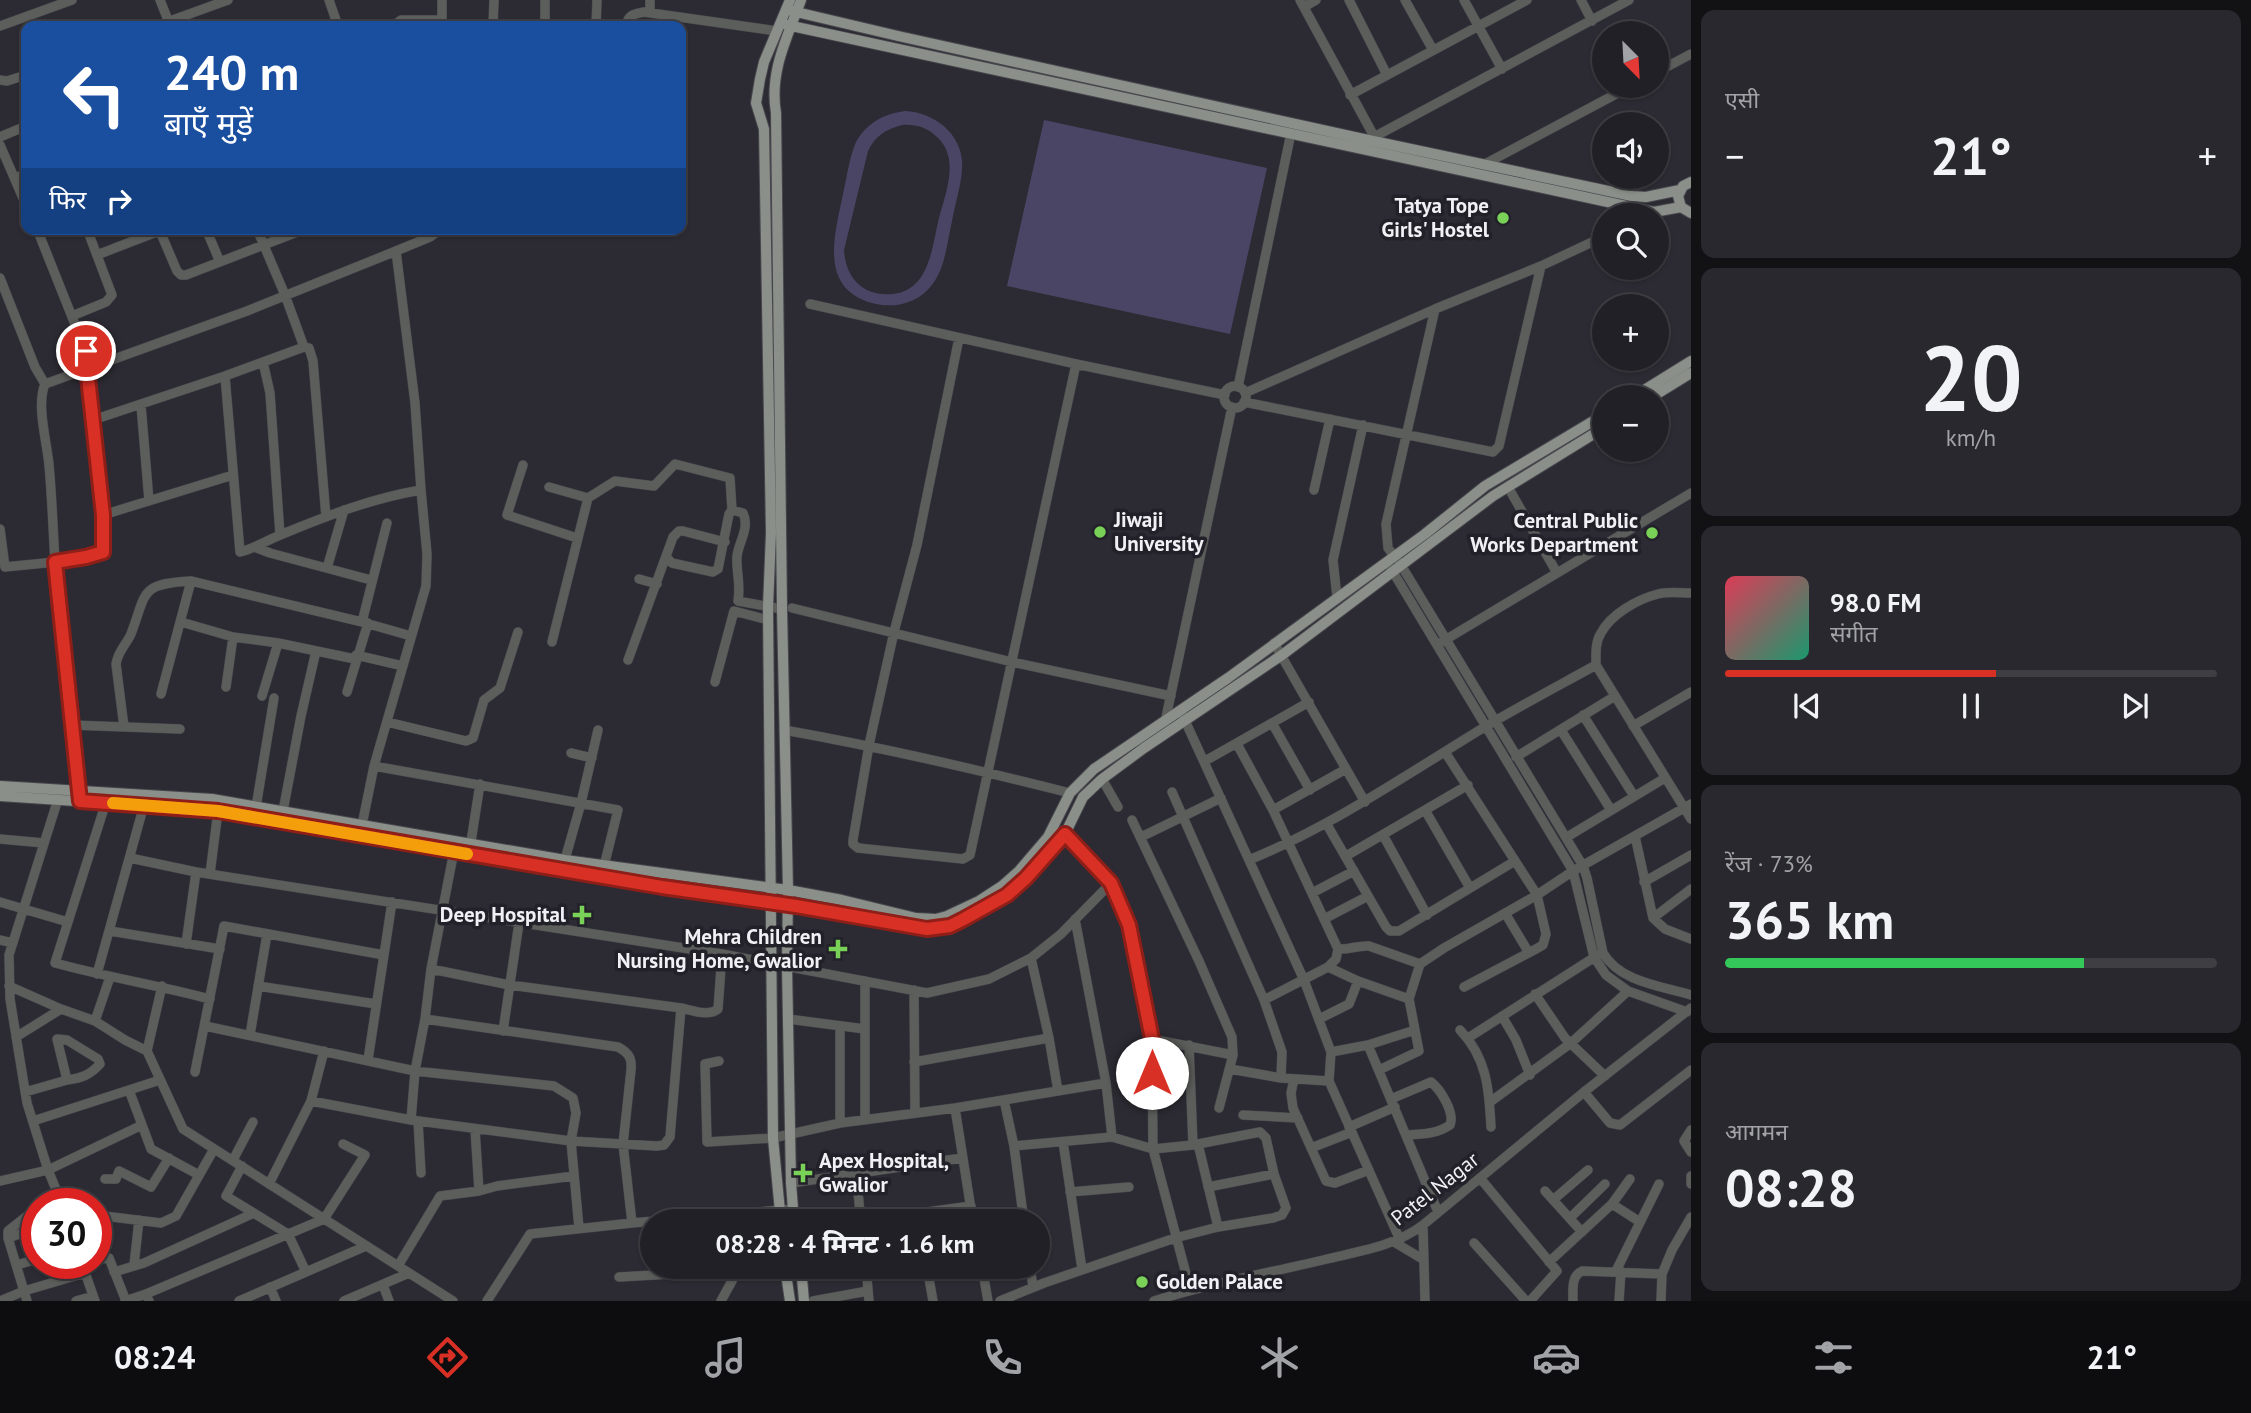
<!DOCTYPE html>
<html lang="hi">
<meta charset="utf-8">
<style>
:root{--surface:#212026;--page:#29282e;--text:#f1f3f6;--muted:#a2a3a7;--line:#3e3e43;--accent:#d93025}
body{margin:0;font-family:"PT Sans","Noto Sans Devanagari",sans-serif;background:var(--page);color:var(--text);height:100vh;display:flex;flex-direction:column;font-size:26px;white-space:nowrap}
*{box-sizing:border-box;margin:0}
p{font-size:23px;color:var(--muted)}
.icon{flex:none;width:38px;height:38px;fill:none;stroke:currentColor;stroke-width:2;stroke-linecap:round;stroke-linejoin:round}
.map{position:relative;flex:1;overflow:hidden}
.drawer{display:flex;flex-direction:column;gap:10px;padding:10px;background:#121215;width:560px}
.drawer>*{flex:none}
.guide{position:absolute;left:21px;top:21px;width:665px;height:214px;border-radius:14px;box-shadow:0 2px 5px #0004,0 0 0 2px var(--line);background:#1a4fa0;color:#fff;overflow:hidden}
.needle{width:46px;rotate:156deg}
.controls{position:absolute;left:1592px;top:21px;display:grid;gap:14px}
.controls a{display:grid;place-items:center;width:77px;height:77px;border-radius:50%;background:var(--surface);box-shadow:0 2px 5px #0004,0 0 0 2px var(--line);font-size:35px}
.speed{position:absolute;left:21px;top:1188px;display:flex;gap:14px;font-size:35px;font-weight:700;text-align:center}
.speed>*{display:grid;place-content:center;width:91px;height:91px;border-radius:50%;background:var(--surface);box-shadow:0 2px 5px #0004,0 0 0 2px var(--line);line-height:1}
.speed .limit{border:10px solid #d22;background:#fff;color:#111}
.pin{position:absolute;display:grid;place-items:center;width:60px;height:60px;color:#fff;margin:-30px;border:4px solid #fff;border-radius:50%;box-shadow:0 2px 7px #0007}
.me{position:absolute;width:77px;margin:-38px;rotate:0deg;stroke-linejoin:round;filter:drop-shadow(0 0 5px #0008)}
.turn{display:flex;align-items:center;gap:24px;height:147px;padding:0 28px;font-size:32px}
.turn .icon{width:91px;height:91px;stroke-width:2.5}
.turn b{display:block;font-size:49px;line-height:60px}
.then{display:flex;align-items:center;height:66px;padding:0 28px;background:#0003;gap:14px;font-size:26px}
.big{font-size:52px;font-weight:800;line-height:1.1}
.drawer .tile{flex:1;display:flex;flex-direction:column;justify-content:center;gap:10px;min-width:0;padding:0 24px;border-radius:14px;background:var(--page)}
.drawer .dial{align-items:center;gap:0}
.dial b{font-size:91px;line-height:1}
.song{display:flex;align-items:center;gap:21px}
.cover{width:84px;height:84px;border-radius:10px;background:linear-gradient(135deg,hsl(350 70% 55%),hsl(160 70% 35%))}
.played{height:7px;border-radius:4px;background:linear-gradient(90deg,var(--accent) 55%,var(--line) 55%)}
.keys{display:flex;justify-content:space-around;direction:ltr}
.heat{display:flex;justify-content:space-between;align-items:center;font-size:38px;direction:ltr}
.charge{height:10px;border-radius:5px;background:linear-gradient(90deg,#34c759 73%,var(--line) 0)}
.trip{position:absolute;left:640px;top:1209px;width:410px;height:70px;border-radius:35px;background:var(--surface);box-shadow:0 2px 5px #0004,0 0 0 2px var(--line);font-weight:800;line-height:70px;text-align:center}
.dock{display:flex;height:112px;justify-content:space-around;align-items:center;background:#0d0d0f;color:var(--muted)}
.dock .icon{width:49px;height:49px}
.dock .active{color:var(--accent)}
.dock b{font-size:32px;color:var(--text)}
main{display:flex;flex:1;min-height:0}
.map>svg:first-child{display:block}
.green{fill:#4a4565;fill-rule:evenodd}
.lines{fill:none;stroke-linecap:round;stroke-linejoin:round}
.minor-casing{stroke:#47474e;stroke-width:10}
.major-casing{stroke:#47474e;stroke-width:12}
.minor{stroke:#5c5e5b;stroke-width:9}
.major{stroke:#8a9089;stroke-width:10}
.route-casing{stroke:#8d1f18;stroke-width:18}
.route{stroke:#d93025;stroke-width:12}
.slow{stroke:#f59e0b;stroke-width:12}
.poi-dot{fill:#7ad157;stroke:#222129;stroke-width:2.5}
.labels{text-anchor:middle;stroke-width:7;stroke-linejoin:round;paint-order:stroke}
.poi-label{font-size:21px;font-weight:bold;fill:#f0f0f5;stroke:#222129;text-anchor:end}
.street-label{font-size:21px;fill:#f0f0f5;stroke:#222129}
</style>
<main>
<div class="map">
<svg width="1691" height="1301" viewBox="0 0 1691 1301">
<rect width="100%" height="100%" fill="#2c2b33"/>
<path class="green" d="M905 111C935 112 965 136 962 169 961 186 955 204 952 221 946 247 945 277 923 294 909 305 890 308 872 303 818 288 835 234 843 194 847 177 849 158 856 142 867 123 883 114 905 111ZM902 125C915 124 927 127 937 137 960 158 946 192 939 218 932 246 930 290 893 294 884 295 875 294 867 290 851 282 845 266 844 250L868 151C875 136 886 129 902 125Z
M1044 120 1267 168 1230 334 1007 286Z"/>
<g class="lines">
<g class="minor-casing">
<path id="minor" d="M160 0 170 25
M329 0 338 26
M650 0V13
M1300 0 1376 140
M1349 0 1387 75
M1405 0 1433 50
M1464 0 1502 69
M1581 0 1592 21
M1304 7 1316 0
M0 26 72 0
M156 26 228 0
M393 26 401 20H441
M442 26V0
M493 26 494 0
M545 26V0
M596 26 597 0
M626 26C628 15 633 14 644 12L777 31
M1657 72 1691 54
M0 80 7 81 26 75
M1350 95 1527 0
M0 137 26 126
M1374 137 1629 0
M0 145 26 205
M1485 164 1631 86
M15 178 26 174
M37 229 92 367
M159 229 177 271 181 275H186L305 229
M206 229 220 262
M257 229 285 295 304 347
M396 251 415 403 421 490
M97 255 159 231
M0 278 35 367 45 384
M810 304 1076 364 1225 395
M1435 309 1386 524 1388 548 1401 565 1583 866 1587 878 1603 953C1620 982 1661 986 1691 995
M72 316 106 302 112 295 87 229
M959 338 917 545 894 632 869 745 853 840V844L858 848 963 859 970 855 1076 364
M263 362 270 393 280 535
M225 376 240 552C256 548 269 539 285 533 329 515 373 498 421 490L427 554 426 586 374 766 361 830
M1224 397a11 11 0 1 1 22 0a11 11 0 1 1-22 0Z
M1238 387 1291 133
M1245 393 1435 309 1541 266 1605 236
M1244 402 1493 452 1499 446 1541 266
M141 405 149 501
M93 420 225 376 304 347 309 348 313 361 326 517
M523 465 507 515 577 538
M549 487 588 498 552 642
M1508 487 1557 573
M1314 490 1330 419
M588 498 615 481 654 486 675 464 730 478 732 510
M103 515 233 475
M387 523 362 622 411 636
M0 529 5 567 55 562C53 529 52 497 49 465 47 442 36 405 45 384L247 311 396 251 430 237 441 229
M257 548 270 553 371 580
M667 558 672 563 713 572 718 569 729 514 732 510 743 513C750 528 739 541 737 556 736 571 741 584 738 601L782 609
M1390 567 1573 871 1594 957 1606 975 1628 991 1687 1012
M327 568 344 510
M639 579 657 584
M1691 593C1681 593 1668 591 1658 594 1638 599 1611 614 1601 633 1595 642 1596 654 1596 665L1691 819
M1337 597 1333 560 1363 425
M792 608 1012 662 1171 696
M181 622 233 637 278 643 355 659
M1274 643 1365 802
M1440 643 1691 493
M356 655 403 666
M628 660 673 537 679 531H683L725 542
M715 682 734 611 768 620
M226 687 233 637
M347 692 368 623
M161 694 191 581 362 622
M262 696 278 643
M1182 714 1304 980 1331 1052 1329 1081 1400 1240
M1583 715 1634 796
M387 722 466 741 473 738 484 700 500 688 518 632
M1165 722 1232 407
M1272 723 1310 790
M71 725 180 729
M1633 726 1691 692
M124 727 116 664C118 651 126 645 131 634 147 592 139 584 191 581
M784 730C880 747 975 769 1070 793
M1561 730 1611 810
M1237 744 1273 810 1338 949 1336 959 1328 967 1264 1000
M1445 752 1537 895 1546 934 1543 945 1536 949 1464 987
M571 753 592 758
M1516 757 1615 696
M1205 761 1309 702
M374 766 618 810 604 866
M1102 779 1118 807
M1172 792 1264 1000 1282 1052 1281 1078
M80 796 55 562 86 557 103 552V515L87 368
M58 799 9 955 10 999 27 1103 48 1170 62 1204
M106 802 55 963C106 977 158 985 210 999
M256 807 274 698
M1273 810 1346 769
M1425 810 1470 888
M283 811 301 716 316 651
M1132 820 1199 961 1232 1037 1233 1055 1219 1108
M1326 823 1386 927 1390 931H1399L1515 861
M1065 834 1111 883 1129 924 1152 1039 1153 1149 1190 1289
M1383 835 1427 915
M1635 836 1653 918 1665 929 1691 939
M1141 837 1221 798
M1567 837 1665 778
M0 839 44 843
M470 848 480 784
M454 851 431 969 425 1019 415 1071 411 1120 571 1141 657 1146 664 1145 670 1137 681 1008
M1346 856 1468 785
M130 858 196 872 722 954 927 993 989 979 1031 958 1061 934 1111 883
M1249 860C1332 826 1406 775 1483 728 1520 706 1558 686 1596 665
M564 863 581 803 598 730
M210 874 218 811
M1644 882 1691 855
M1312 893 1354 871
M0 902 68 922
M1505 913 1529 953
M1653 918 1691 889
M1075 919 1106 1083 1112 1137
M1324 919 1368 896
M110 931 220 949
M0 940 13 943
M186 944 196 872
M1338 949C1349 950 1358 945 1369 946L1420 964
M1031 958 1049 1038 1058 1091
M1328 967 1358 981 1409 999
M431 969 510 985 681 1008C692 1010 708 1017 718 1009L722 954
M97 974 144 805
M865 981V1120
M9 986 61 1009 95 1021 125 1040 147 1051 183 1129 453 1301
M258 986 376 1004
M914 990 915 1113
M1535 994 1565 1038 1605 1076
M1502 1016 1516 1040 1530 1075
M425 1019 618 1047C629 1053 632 1058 631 1070L623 1144 632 1223
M788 1019 865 1029
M1319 1019 1349 1004 1358 981
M95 1021 110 977
M205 1026 415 1071 554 1086 573 1098 576 1113 571 1141 579 1228
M840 1026V1123
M1460 1030C1487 1058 1489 1089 1491 1127
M503 1031 519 923
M250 1035 267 934
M16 1037 61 1009
M1468 1038 1598 955
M1152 1039 1233 1055
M1189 1045 1193 1145
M1368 1045 1438 1212
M147 1051 162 986
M1331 1052 1368 1045 1415 1030
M368 1060 392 902
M719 1061 705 1064 707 1142 773 1138 840 1123 955 1108 1106 1083
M914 1062 1049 1038
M1230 1069 1281 1078 1329 1081
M1379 1070 1419 1051 1409 999 1420 964 1444 948 1537 895 1573 871 1691 804
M195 1072 224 926 384 955
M1294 1079 1291 1093 1293 1108 1326 1181 1335 1183 1369 1170
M129 1090 151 1149 199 1175
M25 1092 67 1080 57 1039 67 1040 98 1059 100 1064C90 1075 82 1078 67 1080
M1584 1092 1610 1123 1620 1125 1691 1070
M1391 1099 1431 1082C1441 1090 1455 1113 1450 1125 1437 1134 1422 1134 1407 1135
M311 1101 324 1051
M1490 1102 1571 1043 1628 991
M955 1108 973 1222
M1243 1115 1298 1118
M33 1121 160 1080
M418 1121 421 1173
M1349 1127 1395 1107
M475 1129 479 1191 497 1186 574 1176
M1691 1130 1684 1141 1691 1152
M1063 1142 1082 1269
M1198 1144 1218 1227
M1014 1146 1024 1222
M1311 1148 1352 1132
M233 1160 253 1122
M242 1166 226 1196 288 1234 306 1272 366 1246
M856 1173 861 1222
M1691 1176V1184
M1480 1178 1557 1271 1530 1301
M105 1179H116L119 1171 151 1187 169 1158
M0 1181 48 1170 142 1125
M791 1183 962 1158
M269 1184 311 1101 411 1120
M1208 1187 1274 1174
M1545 1191 1582 1232
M1070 1192 1129 1187
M1553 1200 1588 1170
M42 1204 58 1192
M1612 1204 1640 1222
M96 1215 161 1223 176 1216 214 1149
M1570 1218 1605 1184
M861 1221 971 1206
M1423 1225 1425 1301
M8 1238 37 1228
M1394 1242 1424 1260
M1474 1243 1526 1301
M96 1259 109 1258 126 1301
M1549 1262 1612 1204 1630 1179
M82 1264 95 1301
M17 1265 37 1259
M134 1265 139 1220
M398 1266 440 1196 479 1191
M866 1267 869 1301
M927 1267 933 1301
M982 1267 988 1301
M1030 1267 1033 1287
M1616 1271 1659 1184
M114 1272 144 1263 254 1213
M619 1277 793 1267
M383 1285 389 1301
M270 1287 276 1301
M146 1294 324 1219 365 1155 343 1144
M0 1301 24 1291 85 1273
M27 1301 8 1238V1231L37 1208
M76 1301 93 1296
M125 1301 146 1294 149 1301
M239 1301 306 1272
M344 1301 409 1273
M487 1301 530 1234 632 1223 792 1209
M721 1301 733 1279V1271
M813 1301 868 1291
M1000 1301 1044 1283 1175 1238 1218 1227 1273 1218 1282 1215 1286 1208 1274 1174 1266 1138 1260 1132 1193 1145 1153 1149 1112 1137 1014 1146 1004 1100
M1154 1301C1210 1283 1269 1273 1327 1259 1361 1251 1395 1246 1423 1225L1584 1092 1691 1008
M1573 1301C1573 1290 1571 1276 1582 1271L1662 1274
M1619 1301 1621 1271
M1661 1301 1662 1274 1672 1250 1691 1217"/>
</g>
<g class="major-casing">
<path id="major" d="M792 11 898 36 1359 138 1632 196 1646 197 1680 190
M787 25 1654 212 1681 207
M1691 182 1683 186 1678 196 1681 207 1691 213
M1633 397 1691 361
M1652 397 1691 373
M0 786 212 799 565 860 788 890 842 900 916 918 936 919 947 916 979 901 1002 886 1019 871 1048 837 1070 793 1094 769 1228 678 1425 534 1485 486 1605 414
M0 796 211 810 662 887 796 906 915 928 936 929 950 926 984 909 1007 895 1026 879 1065 834 1083 797 1102 779 1144 748 1282 655 1493 496 1605 427
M781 1222 773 1138 768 607 771 533 764 129 756 103 760 79 764 62 790 0
M794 1222 791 1183 787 966 788 890 782 609 776 113C769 72 787 38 801 0
M785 1267 790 1301
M801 1267 804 1301"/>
</g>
<use href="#minor" class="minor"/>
<use href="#major" class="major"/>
</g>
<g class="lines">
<g class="route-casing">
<path id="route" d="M86 351 92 366 87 368 103 515V552L86 557 55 562 80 801 218 811 662 887 796 906 927 929 950 926 962 920 1007 895 1026 878 1065 834 1111 883 1129 925 1152 1039V1073"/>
</g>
<use href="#route" class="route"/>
<path class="slow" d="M113 803 218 811 467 854"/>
</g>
<g class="poi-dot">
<circle cx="1503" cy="218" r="7"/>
<circle cx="1100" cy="532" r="7"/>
<circle cx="1652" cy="533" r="7"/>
<path d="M578.5 904.5h7v7h7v7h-7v7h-7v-7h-7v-7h7z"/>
<path d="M834.5 938.5h7v7h7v7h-7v7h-7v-7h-7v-7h7z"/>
<path d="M799.5 1162.5h7v7h7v7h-7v7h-7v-7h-7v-7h7z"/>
<circle cx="1142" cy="1282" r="7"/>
</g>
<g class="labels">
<g class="poi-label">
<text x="1489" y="213">Tatya Tope<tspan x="1489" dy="24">Girls' Hostel</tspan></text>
<text x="1114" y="527" text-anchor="start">Jiwaji<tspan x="1114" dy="24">University</tspan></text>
<text x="1638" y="528">Central Public<tspan x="1638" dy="24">Works Department</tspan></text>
<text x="566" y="922">Deep Hospital</text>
<text x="822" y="944">Mehra Children<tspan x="822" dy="24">Nursing Home, Gwalior</tspan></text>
<text x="819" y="1168" text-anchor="start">Apex Hospital,<tspan x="819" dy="24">Gwalior</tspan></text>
<text x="1156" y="1289" text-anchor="start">Golden Palace</text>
</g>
<g class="street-label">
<text transform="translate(1435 1189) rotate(-38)" y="7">Patel Nagar</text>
</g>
</g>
</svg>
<div class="controls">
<a><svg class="needle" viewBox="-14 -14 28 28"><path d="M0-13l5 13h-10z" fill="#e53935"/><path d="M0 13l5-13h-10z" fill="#a2a3a7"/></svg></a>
<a><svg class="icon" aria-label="sound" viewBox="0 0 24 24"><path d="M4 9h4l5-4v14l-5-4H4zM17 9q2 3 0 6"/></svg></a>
<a><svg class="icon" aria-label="search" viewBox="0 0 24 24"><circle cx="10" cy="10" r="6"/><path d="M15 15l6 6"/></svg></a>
<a>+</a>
<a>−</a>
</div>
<div class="speed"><div class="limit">30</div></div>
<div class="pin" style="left:86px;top:351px;background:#d93025"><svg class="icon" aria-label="arrive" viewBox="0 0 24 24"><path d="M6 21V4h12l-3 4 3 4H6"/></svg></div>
<svg class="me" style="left:1152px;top:1073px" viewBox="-20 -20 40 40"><circle r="19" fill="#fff"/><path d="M0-13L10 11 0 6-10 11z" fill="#d93025"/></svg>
<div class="trip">08:28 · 4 मिनट · 1.6 km</div>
<div class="guide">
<div class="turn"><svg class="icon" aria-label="left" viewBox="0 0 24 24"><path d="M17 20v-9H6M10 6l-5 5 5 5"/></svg><div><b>240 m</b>बाएँ मुड़ें</div></div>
<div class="then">फिर<svg class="icon" aria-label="right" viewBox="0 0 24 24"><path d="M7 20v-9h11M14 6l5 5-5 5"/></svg></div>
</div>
</div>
<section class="drawer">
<div class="tile"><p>एसी</p>
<div class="heat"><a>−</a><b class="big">21°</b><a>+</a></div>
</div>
<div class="tile dial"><b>20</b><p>km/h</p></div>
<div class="tile">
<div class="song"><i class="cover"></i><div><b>98.0 FM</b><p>संगीत</p></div></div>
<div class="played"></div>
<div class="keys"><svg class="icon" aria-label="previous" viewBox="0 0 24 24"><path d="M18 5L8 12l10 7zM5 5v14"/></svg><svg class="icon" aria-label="pause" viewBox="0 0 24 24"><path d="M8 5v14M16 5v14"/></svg><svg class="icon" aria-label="next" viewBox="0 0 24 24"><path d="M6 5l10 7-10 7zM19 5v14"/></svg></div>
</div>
<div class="tile"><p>रेंज · 73%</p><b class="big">365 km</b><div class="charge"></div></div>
<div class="tile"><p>आगमन</p><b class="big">08:28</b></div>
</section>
</main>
<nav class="dock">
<b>08:24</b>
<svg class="icon active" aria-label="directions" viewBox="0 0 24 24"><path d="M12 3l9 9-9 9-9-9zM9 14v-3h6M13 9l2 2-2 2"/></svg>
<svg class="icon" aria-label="music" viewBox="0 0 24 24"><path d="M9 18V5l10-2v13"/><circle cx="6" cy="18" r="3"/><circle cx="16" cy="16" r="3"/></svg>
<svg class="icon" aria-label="phone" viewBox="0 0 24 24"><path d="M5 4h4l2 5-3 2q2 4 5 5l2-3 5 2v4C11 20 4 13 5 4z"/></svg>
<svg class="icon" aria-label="climate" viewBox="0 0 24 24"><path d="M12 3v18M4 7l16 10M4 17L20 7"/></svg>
<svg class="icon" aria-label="car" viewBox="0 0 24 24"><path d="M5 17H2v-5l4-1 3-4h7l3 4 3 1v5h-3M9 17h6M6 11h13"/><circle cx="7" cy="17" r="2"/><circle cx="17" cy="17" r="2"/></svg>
<svg class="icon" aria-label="filters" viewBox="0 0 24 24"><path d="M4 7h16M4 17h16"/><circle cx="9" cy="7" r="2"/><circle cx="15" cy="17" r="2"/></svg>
<b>21°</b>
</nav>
